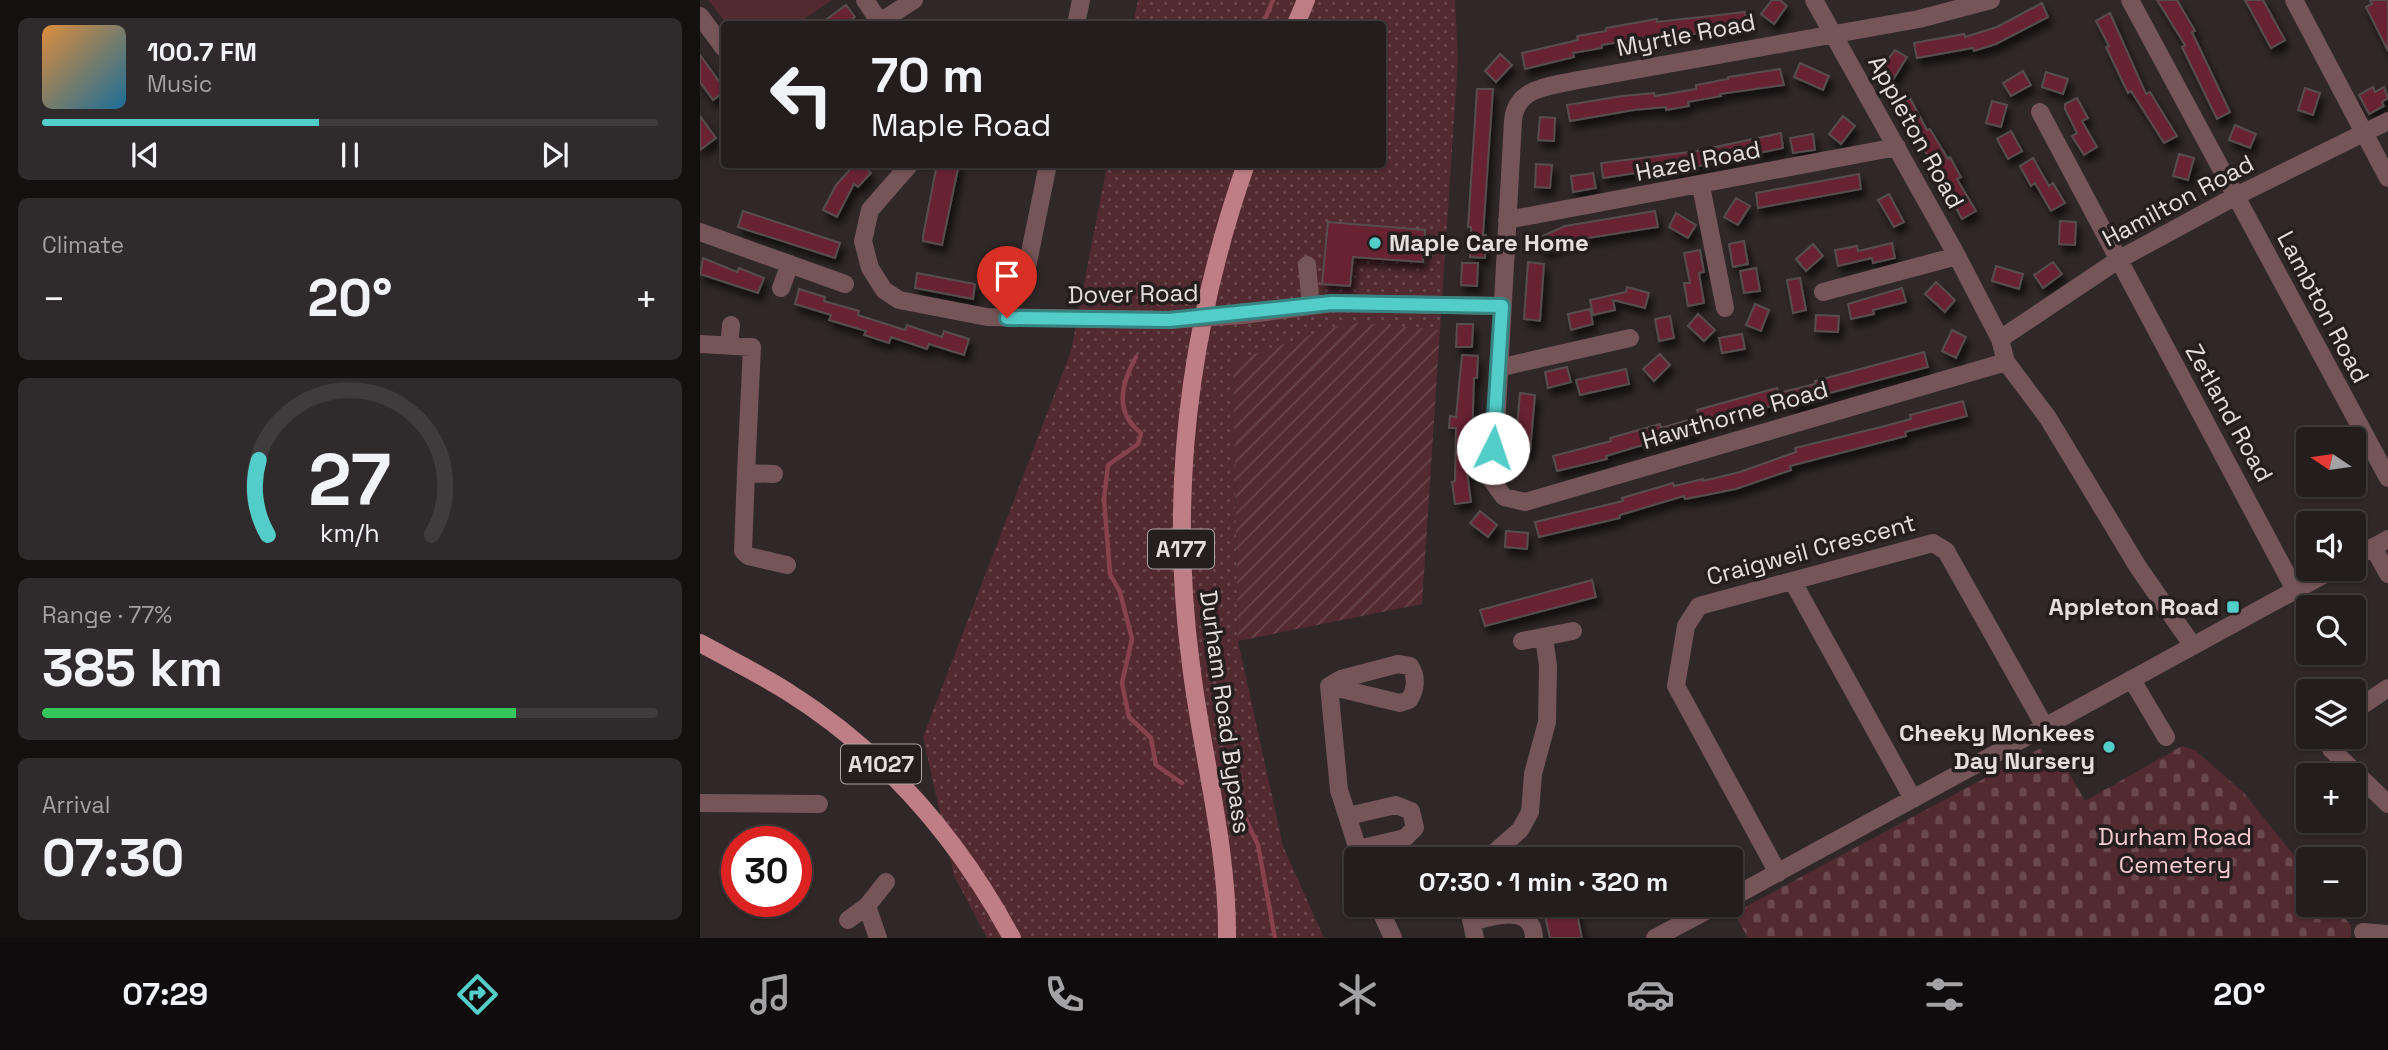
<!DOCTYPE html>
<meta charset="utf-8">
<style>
:root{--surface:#231d1e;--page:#2f2a2b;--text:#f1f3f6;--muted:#a3a2a4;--line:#403b3c;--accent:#53cdc9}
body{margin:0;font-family:"Space Grotesk",sans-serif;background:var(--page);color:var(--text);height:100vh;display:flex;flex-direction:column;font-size:26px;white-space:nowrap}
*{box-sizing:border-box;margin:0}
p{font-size:23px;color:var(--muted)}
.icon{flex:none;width:38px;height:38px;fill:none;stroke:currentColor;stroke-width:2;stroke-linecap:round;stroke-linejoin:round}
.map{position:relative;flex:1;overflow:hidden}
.panel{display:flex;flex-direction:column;gap:18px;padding:18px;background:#131010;width:700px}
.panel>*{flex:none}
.hud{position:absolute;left:21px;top:21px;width:665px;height:147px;border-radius:7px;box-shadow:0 2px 5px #0004,0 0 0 2px var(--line);background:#231d1e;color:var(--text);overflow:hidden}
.needle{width:46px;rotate:283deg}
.fabs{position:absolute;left:1596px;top:427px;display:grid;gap:14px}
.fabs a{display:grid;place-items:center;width:70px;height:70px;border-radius:7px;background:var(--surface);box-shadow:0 2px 5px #0004,0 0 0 2px var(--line);font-size:35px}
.speed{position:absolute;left:21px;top:826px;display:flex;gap:14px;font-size:35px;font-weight:700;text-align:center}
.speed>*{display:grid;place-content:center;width:91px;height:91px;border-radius:50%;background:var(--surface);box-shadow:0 2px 5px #0004,0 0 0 2px var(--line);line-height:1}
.speed .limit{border:10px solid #d22;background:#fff;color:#111}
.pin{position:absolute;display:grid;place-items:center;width:60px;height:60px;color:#fff;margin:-72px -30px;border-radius:50% 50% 50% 0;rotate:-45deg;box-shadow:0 0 7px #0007}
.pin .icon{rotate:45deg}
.me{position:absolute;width:77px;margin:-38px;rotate:4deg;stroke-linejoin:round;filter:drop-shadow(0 0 5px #0008)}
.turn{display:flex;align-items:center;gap:24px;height:147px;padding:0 35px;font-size:32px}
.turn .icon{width:91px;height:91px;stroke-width:2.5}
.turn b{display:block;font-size:49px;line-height:60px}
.big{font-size:52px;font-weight:800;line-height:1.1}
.panel .tile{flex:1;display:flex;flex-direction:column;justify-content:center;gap:10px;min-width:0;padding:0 24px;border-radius:10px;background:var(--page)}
.panel .dial{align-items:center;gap:0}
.dial svg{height:182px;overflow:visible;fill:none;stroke:var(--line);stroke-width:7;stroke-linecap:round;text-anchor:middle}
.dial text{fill:var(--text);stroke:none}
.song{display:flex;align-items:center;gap:21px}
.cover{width:84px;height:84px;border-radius:10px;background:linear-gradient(135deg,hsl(30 70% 55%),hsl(200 70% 35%))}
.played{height:7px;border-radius:4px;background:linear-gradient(90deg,var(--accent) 45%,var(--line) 45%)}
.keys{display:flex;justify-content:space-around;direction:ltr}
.heat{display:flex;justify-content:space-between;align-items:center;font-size:38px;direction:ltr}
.charge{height:10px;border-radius:5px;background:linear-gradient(90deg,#34c759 77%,var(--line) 0)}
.trip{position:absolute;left:644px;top:847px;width:399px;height:70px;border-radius:7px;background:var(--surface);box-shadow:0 2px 5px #0004,0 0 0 2px var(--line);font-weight:800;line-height:70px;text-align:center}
.tab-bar{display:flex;height:112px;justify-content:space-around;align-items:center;background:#0e0c0c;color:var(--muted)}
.tab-bar .icon{width:49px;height:49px}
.tab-bar .current{color:var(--accent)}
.tab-bar b{font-size:32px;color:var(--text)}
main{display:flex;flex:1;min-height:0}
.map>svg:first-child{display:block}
.grass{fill:#522a30}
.cemetery{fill:url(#cemetery-stones)}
.park{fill:url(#park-dots)}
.garden{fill:url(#garden-furrows)}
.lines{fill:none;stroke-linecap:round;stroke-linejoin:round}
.stream{stroke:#88424d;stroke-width:4.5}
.building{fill:#672431;stroke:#574e4f;stroke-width:2;filter:url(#shadow)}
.minor{stroke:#755558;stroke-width:18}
.major{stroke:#bf7e86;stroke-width:18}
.minor-bridge{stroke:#755558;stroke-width:18}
.route-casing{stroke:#368583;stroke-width:18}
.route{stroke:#53cdc9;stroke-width:12}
.poi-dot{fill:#53cdc9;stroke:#251e1f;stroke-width:2.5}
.labels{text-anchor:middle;stroke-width:7;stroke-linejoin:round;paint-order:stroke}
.shield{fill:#251e1f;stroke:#aba4a5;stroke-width:2}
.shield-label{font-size:23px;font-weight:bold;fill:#e4dedf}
.street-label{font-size:24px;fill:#e4dedf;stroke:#251e1f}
.poi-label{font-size:24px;font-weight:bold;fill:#e4dedf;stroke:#251e1f;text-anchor:end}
.park-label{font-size:24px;fill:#f7cbcf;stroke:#251e1f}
</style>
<main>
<section class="panel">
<div class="tile">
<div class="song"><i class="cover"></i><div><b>100.7 FM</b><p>Music</p></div></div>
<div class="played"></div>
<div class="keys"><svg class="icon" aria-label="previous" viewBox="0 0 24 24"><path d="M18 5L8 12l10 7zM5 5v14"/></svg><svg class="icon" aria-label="pause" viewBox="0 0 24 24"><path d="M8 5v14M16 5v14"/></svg><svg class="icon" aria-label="next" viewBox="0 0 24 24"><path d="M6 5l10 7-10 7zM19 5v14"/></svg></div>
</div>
<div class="tile"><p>Climate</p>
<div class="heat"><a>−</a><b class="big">20°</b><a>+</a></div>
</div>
<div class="tile dial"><svg viewBox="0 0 100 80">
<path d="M14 69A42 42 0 1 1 86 69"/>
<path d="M14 69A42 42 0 0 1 10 36" stroke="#53cdc9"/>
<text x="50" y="56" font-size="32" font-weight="700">27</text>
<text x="50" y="72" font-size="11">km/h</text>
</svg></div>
<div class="tile"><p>Range · 77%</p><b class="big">385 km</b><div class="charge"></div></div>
<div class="tile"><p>Arrival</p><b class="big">07:30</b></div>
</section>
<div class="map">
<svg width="1688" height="938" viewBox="0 0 1688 938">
<defs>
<pattern id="cemetery-stones" width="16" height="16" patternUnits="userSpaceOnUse" patternTransform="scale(1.75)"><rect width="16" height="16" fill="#522a30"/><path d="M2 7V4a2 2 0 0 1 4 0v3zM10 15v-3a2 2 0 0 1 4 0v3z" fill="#6b484e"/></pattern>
<pattern id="park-dots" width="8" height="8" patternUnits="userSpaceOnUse" patternTransform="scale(1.75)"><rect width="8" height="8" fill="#522a30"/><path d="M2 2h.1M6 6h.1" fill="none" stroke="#6b484e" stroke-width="1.8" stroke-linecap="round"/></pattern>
<pattern id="garden-furrows" width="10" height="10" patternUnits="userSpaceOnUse" patternTransform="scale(1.75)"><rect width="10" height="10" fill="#522a30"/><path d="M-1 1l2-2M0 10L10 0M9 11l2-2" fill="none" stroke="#6b484e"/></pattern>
<filter id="shadow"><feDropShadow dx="4" dy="7" stdDeviation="3.5" flood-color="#0009"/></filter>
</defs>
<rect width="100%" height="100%" fill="#2f2728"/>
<path class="grass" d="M8 0H132L97 24H27Z"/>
<path class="cemetery" d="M1482 746 1495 750 1544 793 1608 873V905H1635L1651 926V938H1048L1034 913 1341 748 1349 761 1359 755 1385 801Z"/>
<path class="park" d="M438 0H755L758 60 740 330 701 329 533 361 538 641 583 846 624 938H287L254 876 223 737 371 351 407 165 682 164V24H433Z"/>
<path class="garden" d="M649 322 740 330 722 604 538 641 533 361Z"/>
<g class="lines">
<path class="stream" d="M563 24 573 0
M436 357C421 384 414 412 441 433L438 444 408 465 404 499 410 574 420 592 432 639 422 683 429 717 451 738 456 765 482 783
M539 805 558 845 575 938"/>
</g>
<path class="building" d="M1072 0H1080L1087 6 1074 24 1061 14Z
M1457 0H1477L1495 31 1492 32 1530 112 1517 119 1482 47 1485 45Z
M1545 0H1563L1585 40 1571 48Z
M1670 0H1688V51L1666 7 1672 4Z
M1342 3 1348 17 1296 44 1274 51 1273 48 1217 58 1214 43 1264 34 1265 37 1297 27Z
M146 5 155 17 145 24H120Z
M1045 12 1048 28 967 37 966 34 902 45V48L873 53 874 57 825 69 822 53 878 40 877 36 906 31V28L957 19V22Z
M1410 13 1446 94 1450 92 1477 136 1464 143 1431 91 1428 93 1406 47 1409 46 1396 21Z
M1195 50 1207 57 1193 80 1182 74 1185 68 1183 66Z
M800 54 812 65 796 82 785 71Z
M0 55 24 88V92L13 100 0 82Z
M1100 63 1129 76 1123 90 1094 77Z
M1080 69 1084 85 1020 94 1021 96 988 102 989 106 966 110V107L934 110 870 121 867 105 922 96 954 93 955 96 996 89V85L1028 79V77Z
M1323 71 1331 85 1311 96 1303 83Z
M1346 72 1368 79 1363 94 1342 87Z
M1673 87 1675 92 1684 87 1688 98 1682 102 1684 106 1669 114 1659 95Z
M1605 88 1620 93 1613 115 1598 110Z
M777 89H793L783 235H786L785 258 770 257 771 227H768Z
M1210 98 1227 130 1230 129 1248 159 1250 157 1261 177 1257 179 1276 211 1262 219 1251 199 1255 197 1230 155 1228 156 1199 111 1202 110 1199 104Z
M1377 98 1388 118 1382 121 1397 147 1384 155 1372 136 1377 133 1365 109V104Z
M1292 101 1307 105 1301 127 1286 123Z
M0 116 16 138 0 150Z
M1143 116 1155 126 1141 144 1129 134Z
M840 117 855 118 854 141 838 140Z
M1535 125 1556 134 1550 148 1529 140Z
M1311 131 1322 151 1308 159 1297 139Z
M1081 133 1083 148 980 170 968 172V168L903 178 901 163 997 151Z
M1113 134 1115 150 1093 153 1090 138Z
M1479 154 1494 158 1488 180 1473 176Z
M1333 158 1349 186 1353 183 1365 203 1351 211 1335 183 1331 186 1320 166Z
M155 164H162L171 173 158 187 154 184 137 217 123 210 136 185Z
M237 164H259L242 245 223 241V236Z
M836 164 852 165 850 188 835 187Z
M893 173 896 188 873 192 871 176Z
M1159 174 1161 189 1058 208 1056 193Z
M1189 194 1204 222 1194 227 1178 200Z
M1036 198 1050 206 1038 225 1024 217Z
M43 211 140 243 135 258 38 227Z
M955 211 958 227 869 241 844 252 838 238 865 226Z
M976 213 996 225 988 238 969 227Z
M1360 221 1376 222 1375 245 1359 244Z
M628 222 725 230 723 262 653 257 650 286 622 284Z
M1044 241 1048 264 1033 267 1029 244Z
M1192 243 1195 258 1173 263 1172 258 1138 266 1135 250 1157 246 1158 251Z
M1113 244 1123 256 1106 271 1096 259Z
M1000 250 1004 272 999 273 1004 303 988 306 984 283H990L984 253Z
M3 258 37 272 39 268 64 278 58 293 0 274Z
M828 262 844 264 840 321 824 319Z
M1353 262 1362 274 1343 288 1334 275Z
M762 263H778L777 286 761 285Z
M1296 266 1323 274 1319 289 1292 281Z
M1056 268 1060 291 1044 293 1040 271Z
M217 273 275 284 273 299 215 288Z
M1100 278 1106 310 1093 313 1087 280Z
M1236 282 1255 300 1245 312 1225 294Z
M927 287 949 293 945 308 913 300 915 310 893 315 890 300 926 292Z
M1202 288 1206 302 1173 310 1174 314 1151 319 1148 304Z
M99 289 125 297 124 301 159 311 158 315 205 330 207 325 242 337 244 331 269 339 264 355 229 344 227 349 191 337 189 343 164 335 166 331 129 320 131 315 95 304Z
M1055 304 1069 310 1061 331 1046 325Z
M890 309 893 324 871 330 868 314Z
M998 314 1015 330 1004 341 988 326Z
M1116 315 1139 316 1138 332 1115 331Z
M970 316 974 338 959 341 955 319Z
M757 324H773L772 347H756Z
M1252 330 1266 337 1256 358 1242 351Z
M1042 334 1045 349 1022 353 1019 338Z
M1224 352 1228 367 1111 398 1112 401 1090 407 1089 401 1001 426 997 410 1077 388 1079 393 1115 384V381Z
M960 354 970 365 954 381 943 369Z
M762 355 778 356 777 378H774L771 471H767L771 502 755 504 752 482 755 481 756 428H749L750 416 756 417Z
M867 367 871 382 848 388 845 372Z
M926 369 929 384 880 395 876 380Z
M820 393 835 395 830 452 815 451Z
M1263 401 1267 416 1205 432 1206 436 1090 466 1091 470 1036 489 985 499 984 496 920 515V518L839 537 835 522 923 501 922 498 973 483 974 486 1003 479V481L1040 472 1096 452 1095 448 1181 427 1211 419 1210 415Z
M992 419 996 434 953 442 906 456 907 459 857 471 853 456 911 441 910 438 960 424 961 428Z
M780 511 797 525 788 537 770 523Z
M806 531 828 533 827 549 805 547Z
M892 580 896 597 785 626 780 610Z
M876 909 882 938H850L845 916Z"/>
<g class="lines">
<path class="minor" d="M165 0 181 24
M1114 0 1257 256 1300 339 1306 362 1348 418 1438 567 1493 646
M1291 0 1219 19 873 81C846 87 816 88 813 121L793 482 804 497 825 502 1306 362
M1430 0 1688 478
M1594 0 1688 178
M0 16 24 48
M180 22 214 0
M376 24 381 0
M1340 112 1595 590
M210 164 170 210 163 241 170 268 184 290 199 300 287 317 469 320
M1001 186 1025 308
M807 220 1197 147
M0 232 145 284
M607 265 611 306
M323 287 348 164
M81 288 90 264
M1123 292 1257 256
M543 315 632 303 802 306
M1300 339 1418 260 1536 196 1688 121
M0 344 52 347 46 473 74 474
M29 346 31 325
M798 368 930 338
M46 473 43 551 48 556 87 565
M1673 547 1688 574
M1654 558 1688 539
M1093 582 1213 799
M822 641 873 631
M698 664 710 666C717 676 716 690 709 700L700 703 629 686 641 679Z
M1432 680 1466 737
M629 686 639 790 661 859
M1654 711 1688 688
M1628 737 1631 749 1688 804
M0 803 119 804
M648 816 696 805 711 811 715 828 705 838 658 849
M787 859 820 830 830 812 833 774 847 722 848 666 844 637
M1078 873 976 686 986 626 999 606 1233 543 1246 551 1345 727
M1031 898 1634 569
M678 905 693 938
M768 905 775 938
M167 906 178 938
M148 920 167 906 186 882
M772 922C793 916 833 903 834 938
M1663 932 1688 934
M955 938 1017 905"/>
<path class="major" d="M596 24 606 0
M0 643C29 659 60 674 88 692 185 753 258 838 312 938
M527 938C528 846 502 756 491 665 468 494 489 327 546 164"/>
<path class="minor-bridge" d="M469 320 543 315"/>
</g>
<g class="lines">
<g class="route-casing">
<path id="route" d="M307 318 469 320 632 303 802 306 793 448"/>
</g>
<use href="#route" class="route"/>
</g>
<g class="poi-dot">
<circle cx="675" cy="243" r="7"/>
<rect x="1526" y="600" width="14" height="14" rx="3.5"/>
<circle cx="1409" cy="747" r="7"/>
</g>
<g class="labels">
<g class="shield">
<rect x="448" y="529.5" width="66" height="39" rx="5"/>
<rect x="141" y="744.5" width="80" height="39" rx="5"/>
</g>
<g class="shield-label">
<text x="481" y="557">A177</text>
<text x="181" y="772">A1027</text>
</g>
<g class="street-label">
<text transform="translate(986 35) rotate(-11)" y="8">Myrtle Road</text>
<text transform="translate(1216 132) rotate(61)" y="8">Appleton Road</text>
<text transform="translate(998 161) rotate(-11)" y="8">Hazel Road</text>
<text transform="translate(1478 201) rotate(-28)" y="8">Hamilton Road</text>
<text transform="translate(433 294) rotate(-1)" y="8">Dover Road</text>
<text transform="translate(1623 307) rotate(62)" y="8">Lambton Road</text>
<text transform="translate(1529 413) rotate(61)" y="8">Zetland Road</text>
<text transform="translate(1035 415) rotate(-16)" y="8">Hawthorne Road</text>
<text transform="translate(1111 550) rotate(-15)" y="8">Craigweil Crescent</text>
<text transform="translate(525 712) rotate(82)" y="8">Durham Road Bypass</text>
</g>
<g class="poi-label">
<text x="689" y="251" text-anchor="start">Maple Care Home</text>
<text x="1519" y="615">Appleton Road</text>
<text x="1395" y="741">Cheeky Monkees<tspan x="1395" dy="28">Day Nursery</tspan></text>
</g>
<g class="park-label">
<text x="1475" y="845">Durham Road<tspan x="1475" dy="28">Cemetery</tspan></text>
</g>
</g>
</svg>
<div class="fabs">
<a><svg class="needle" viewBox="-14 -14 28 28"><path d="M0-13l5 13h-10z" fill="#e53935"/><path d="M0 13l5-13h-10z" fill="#a3a2a4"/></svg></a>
<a><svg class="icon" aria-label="sound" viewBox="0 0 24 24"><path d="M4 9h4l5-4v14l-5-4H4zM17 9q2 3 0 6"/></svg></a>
<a><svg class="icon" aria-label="search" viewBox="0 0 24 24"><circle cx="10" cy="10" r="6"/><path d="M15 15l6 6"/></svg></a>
<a><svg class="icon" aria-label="layers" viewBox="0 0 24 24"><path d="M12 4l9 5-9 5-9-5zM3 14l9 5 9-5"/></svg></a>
<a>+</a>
<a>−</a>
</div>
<div class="speed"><div class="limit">30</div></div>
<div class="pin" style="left:307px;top:318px;background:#d93025"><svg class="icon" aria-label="arrive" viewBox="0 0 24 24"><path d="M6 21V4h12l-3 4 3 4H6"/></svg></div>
<svg class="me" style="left:793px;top:448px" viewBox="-20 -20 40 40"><circle r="19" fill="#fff"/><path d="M0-13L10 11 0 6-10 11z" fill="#53cdc9"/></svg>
<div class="trip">07:30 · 1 min · 320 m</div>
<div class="hud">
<div class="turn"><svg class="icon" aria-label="left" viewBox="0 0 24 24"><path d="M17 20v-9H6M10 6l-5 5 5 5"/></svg><div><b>70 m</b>Maple Road</div></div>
</div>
</div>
</main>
<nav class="tab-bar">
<b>07:29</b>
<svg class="icon current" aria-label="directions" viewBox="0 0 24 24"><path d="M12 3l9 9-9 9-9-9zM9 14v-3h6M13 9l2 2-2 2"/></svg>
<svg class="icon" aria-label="music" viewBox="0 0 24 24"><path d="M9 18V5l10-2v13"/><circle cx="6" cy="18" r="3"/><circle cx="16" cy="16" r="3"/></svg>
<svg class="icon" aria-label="phone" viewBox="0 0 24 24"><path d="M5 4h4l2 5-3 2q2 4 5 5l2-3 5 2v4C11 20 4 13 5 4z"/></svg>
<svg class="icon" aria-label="climate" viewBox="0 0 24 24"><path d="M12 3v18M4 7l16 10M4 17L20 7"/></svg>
<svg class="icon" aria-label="car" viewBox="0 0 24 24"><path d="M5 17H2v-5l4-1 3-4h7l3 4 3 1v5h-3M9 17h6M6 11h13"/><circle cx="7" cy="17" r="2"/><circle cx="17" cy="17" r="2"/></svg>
<svg class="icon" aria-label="filters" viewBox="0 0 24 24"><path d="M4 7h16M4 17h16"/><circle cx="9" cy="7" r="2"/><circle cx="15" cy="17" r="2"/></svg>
<b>20°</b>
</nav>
